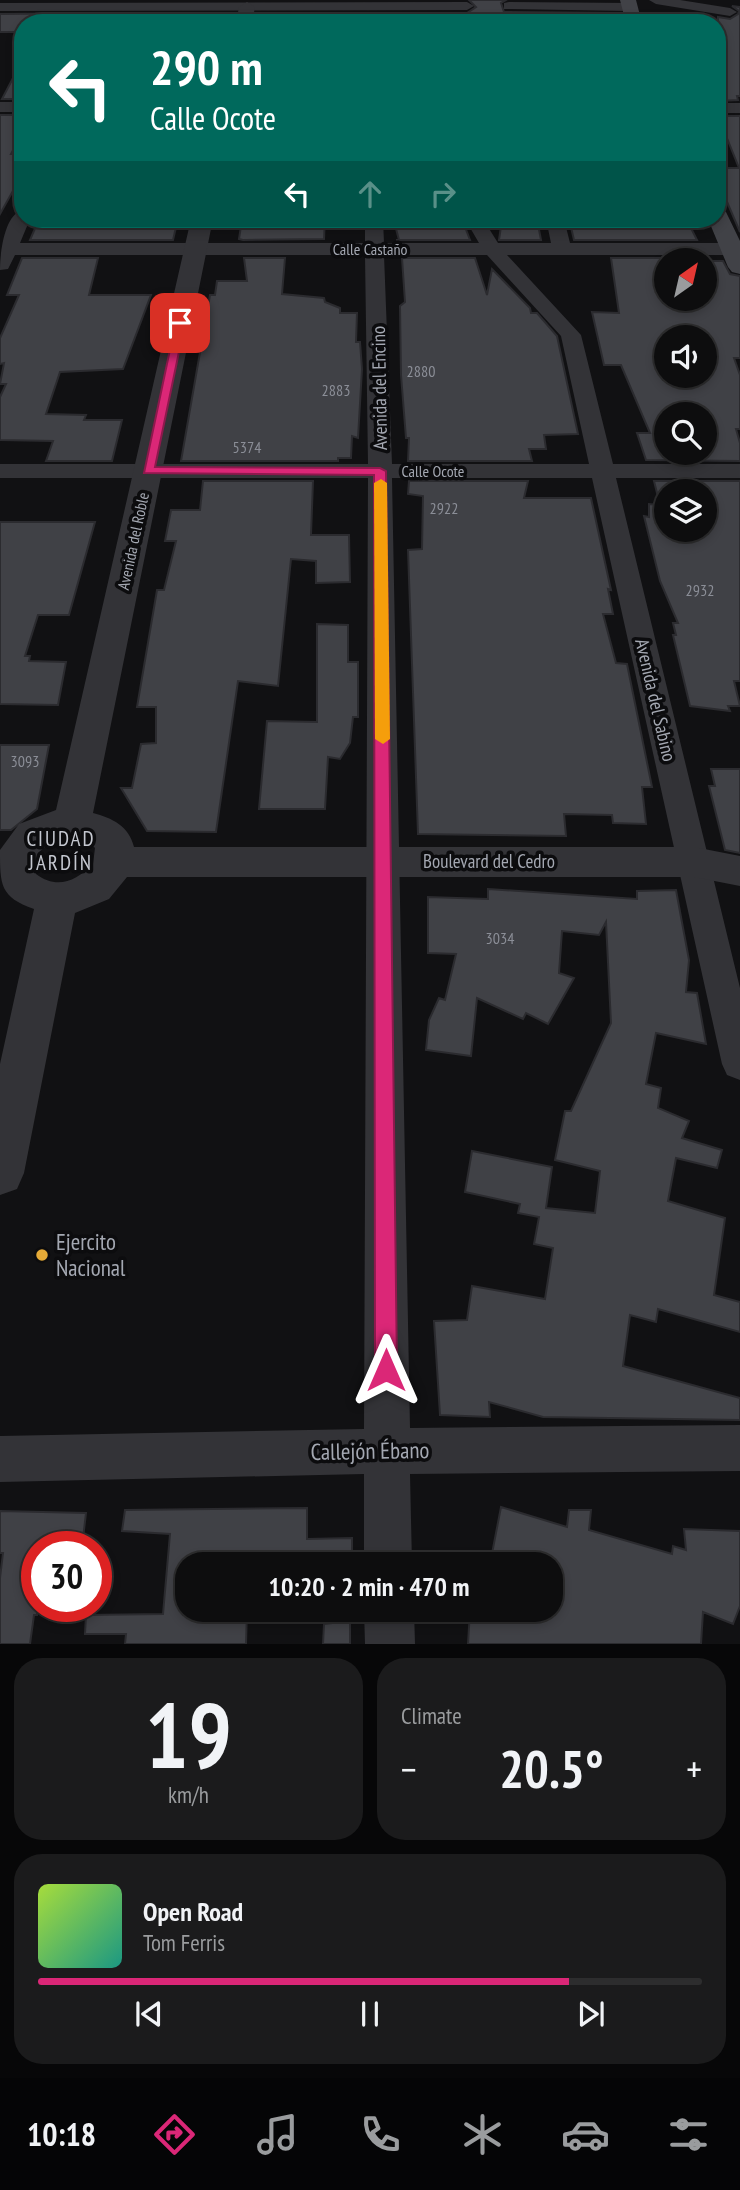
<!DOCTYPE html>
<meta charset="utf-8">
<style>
:root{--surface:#0d0d0e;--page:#1b1b1c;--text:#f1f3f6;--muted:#9a9c9e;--line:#2d2d2e;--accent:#db2777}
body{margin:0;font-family:"PT Sans Narrow",sans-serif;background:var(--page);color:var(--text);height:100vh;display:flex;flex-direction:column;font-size:26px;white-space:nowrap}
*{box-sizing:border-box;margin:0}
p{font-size:23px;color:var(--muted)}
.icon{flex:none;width:38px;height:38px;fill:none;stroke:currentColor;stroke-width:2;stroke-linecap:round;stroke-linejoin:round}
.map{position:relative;height:1644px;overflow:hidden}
.panel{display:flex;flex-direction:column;gap:14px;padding:14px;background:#070708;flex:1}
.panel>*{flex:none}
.guide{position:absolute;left:14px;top:14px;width:712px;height:214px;border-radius:28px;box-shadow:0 4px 10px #0003,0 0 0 2px var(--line);background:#00695c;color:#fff;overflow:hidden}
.needle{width:46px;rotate:34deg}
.fabs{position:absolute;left:654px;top:248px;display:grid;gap:14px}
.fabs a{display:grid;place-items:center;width:63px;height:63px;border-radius:50%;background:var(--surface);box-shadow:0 4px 10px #0003,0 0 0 2px var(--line);font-size:35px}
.speed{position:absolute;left:21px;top:1531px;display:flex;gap:14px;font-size:35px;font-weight:700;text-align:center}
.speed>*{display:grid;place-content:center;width:91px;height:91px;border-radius:50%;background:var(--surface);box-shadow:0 4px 10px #0003,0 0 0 2px var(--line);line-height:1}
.speed .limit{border:10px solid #d22;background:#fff;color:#111}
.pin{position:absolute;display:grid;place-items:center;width:60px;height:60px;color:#fff;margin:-30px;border-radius:14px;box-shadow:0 4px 10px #0006}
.me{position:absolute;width:77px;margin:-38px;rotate:0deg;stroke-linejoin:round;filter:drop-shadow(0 0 5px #0008)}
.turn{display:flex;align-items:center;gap:24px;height:147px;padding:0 21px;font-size:32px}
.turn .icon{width:91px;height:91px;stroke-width:2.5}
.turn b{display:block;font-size:49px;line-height:60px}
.lanes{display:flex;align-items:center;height:66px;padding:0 21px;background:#0003;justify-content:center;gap:35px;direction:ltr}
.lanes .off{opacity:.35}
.big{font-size:52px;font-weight:700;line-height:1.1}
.panel .tile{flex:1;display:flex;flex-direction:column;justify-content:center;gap:10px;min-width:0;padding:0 24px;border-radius:28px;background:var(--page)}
.panel .dial{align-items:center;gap:0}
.dial b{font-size:91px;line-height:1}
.song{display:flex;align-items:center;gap:21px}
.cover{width:84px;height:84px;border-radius:10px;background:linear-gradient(135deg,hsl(80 70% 55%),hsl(170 70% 35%))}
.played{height:7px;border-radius:4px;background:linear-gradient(90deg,var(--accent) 80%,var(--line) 80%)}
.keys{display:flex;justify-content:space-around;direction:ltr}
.heat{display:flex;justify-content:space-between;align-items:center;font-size:38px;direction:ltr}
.panel .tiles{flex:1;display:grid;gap:14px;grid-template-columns:1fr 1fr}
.tile:last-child{grid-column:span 2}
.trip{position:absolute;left:175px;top:1552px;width:388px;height:70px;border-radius:28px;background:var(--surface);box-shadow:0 4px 10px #0003,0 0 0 2px var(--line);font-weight:700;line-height:70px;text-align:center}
.menu{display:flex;height:112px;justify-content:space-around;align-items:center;background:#050506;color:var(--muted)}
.menu .icon{width:49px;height:49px}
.menu .on{color:var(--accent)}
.menu b{font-size:32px;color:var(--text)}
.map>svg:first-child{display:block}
.building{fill:#404146;stroke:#2b2b2f;stroke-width:2;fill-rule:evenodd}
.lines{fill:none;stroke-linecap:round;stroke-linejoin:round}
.minor{fill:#333337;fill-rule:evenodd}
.tertiary{fill:#333337;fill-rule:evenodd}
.secondary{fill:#414247;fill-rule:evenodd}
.route{fill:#db2777;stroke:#8e194d;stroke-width:2}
.slow{fill:#f59e0b}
.poi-dot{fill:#e5aa37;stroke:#0c0c0e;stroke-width:2.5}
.labels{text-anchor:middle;stroke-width:7;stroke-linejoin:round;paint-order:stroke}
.far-street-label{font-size:16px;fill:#a4a8b2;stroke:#0c0c0e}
.number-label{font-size:16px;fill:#8b8e97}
.street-label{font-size:19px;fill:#a4a8b2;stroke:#0c0c0e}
.neighbourhood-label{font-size:21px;letter-spacing:2px;fill:#c4c7cf;stroke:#0c0c0e}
.near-poi-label{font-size:23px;fill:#a4a8b2;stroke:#0c0c0e;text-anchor:start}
.near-street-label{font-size:23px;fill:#a4a8b2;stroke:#0c0c0e}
</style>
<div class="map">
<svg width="740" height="1644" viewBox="0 0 740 1644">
<rect width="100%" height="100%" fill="#111113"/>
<path class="building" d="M469 0H506L501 3 504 12 612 13 616 23 291 22 293 13H467L476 7Z
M732 6 740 7V96H737L738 100 718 101V17L730 19 738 14 739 11Z
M109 13 85 23H23V32H0V14Z
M23 59V99H2Z
M0 115H23V132L11 154H23V173L0 214Z
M718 116H740V232L718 181V168H739Z
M39 219H178L173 240H30Z
M242 219H325L324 239 243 240 239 239Z
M440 219H462L470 240H396H399L395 225H400L399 222Z
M502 219H537L541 240H499Z
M569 219H620L621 223 687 220 697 240H574Z
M22 258H98L89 295H151L123 369 60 372 46 414 86 415 84 420H122L112 461H46L53 441 0 440V397L6 384H0L4 363 0 364V338L19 295H7Z
M244 258H285L282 294 324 298 325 302 340 308V313H357L356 342H360L362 369 358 438 352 436 351 458H338V461H181L210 295H215L217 281H247Z
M402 258H475L487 295 492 269 530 308 531 313H537L557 336 578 434 544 435 546 449H529L532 461H408L409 438H406L401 375 400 306 405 302Z
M611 258H705L707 261H723L730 274 740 276V358H734L740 375V429H736L740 443V461L646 460 637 433H650L621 365H604L592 312 619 313ZM667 261H705V299H667ZM667 338H705V376H667ZM667 415H705V453H667Z
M203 481H313L311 535H349L350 582 316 583V561L291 559 278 686 238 681 216 832 147 831 121 788H132L141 744 156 743V707H137L157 590H164L176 541H165L171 510H200Z
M409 481H528L524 498H591L611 590 608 589 613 614H603L616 663 627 664 652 787H642L646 824 613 823 612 815 564 814 566 836 418 834 408 550 422 549 423 496 408 494Z
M654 481H740V681H734L740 706H728L730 711 690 706 673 635H676L673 623H678L660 581 644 516 649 517V504L660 505ZM667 492H705V530H667Z
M0 522H95L69 615H38L25 656H30L29 661 66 662 58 705 0 704Z
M317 624 348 625V662H358V717H353L350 743 340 759 328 757 325 809H259L267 721 317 722Z
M0 745H49L37 809 11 830H0Z
M711 769H740V853L725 850 709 786H715Z
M488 889 637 899V891L676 890 689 960 686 992 697 993 706 1044 656 1033 646 1084 661 1088 658 1108 689 1121 682 1138 722 1150 717 1168 676 1158 668 1201 725 1218 714 1295 740 1302V1332L658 1309 656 1322 630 1315 623 1366 740 1398V1420L543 1417 489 1402 490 1417 440 1415 434 1321 467 1320 472 1286 545 1299 553 1248 534 1244 539 1217 518 1213 520 1204 465 1192 472 1151 552 1167 546 1208 595 1213 600 1171 555 1160 565 1111H571L611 1023 606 922 599 935 562 931 559 973 574 978 548 1024 526 1013 523 1019 477 998 471 1056 426 1050 429 1020 439 998 445 1000 456 954 428 953V897L488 899Z
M501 1507 567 1527 569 1510H591L589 1530 672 1554 673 1546 686 1550 684 1529 740 1531V1606L733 1624 703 1612 701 1644H468L470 1610H551V1564H490Z
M307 1508V1539L352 1538V1564H187V1610H247L246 1644H125L126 1634H85L86 1615 163 1614 170 1534 122 1531 125 1510Z
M0 1511 86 1513 82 1547H37V1615H34L30 1644H0V1578L3 1553H0Z
M350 1621V1644H323L324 1624Z"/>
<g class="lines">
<path class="minor" d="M649 0H680L730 8 737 12 730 16 656 4Z
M509 2 628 3 635 7 628 11 504 9V3Z
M0 3 467 2 474 6 467 10 0 11Z
M0 102H23V112H0Z
M718 103H740V113H718Z
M23 210V219H30L20 243H365V219H383L384 243H479L465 219H483L498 243H551L546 219H564L570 243H740V255H507L581 335 613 464H740V478H616L740 988V1080L727 1075 722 1064 592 478H392L410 1428 740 1425V1471L410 1474 412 1564H364V1474L0 1482V1436L364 1429 368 478H0V464H368L365 255H15L8 269 0 270C0 254 4 214 23 210ZM384 255H487L561 336 589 464H392Z
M364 1610H414L415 1644H365Z"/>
<path class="tertiary" d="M247 2 255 7 252 23H236L239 7Z
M191 219H213L93 813C112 818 129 826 134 847H694L740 856V886L694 877H127L109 899 75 913 24 1173 17 1189 0 1195V1064L34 909C0 897 0 885 0 850L19 824 56 810ZM72 836 87 840 95 848 93 864C76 881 57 890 36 874L39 852 55 839Z"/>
<path class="secondary" d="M620 0H636L642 23H626Z
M718 210 726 212 740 241V274L732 272 728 267 708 219H718Z"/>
</g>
<path class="route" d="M176 321 185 323 155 467 380 468 386 471 397 1370 394 1378 386 1381 378 1378 375 1370 374 475 144 473Z"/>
<path class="slow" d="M381 479 387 483 390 739 383 744 375 739 374 483Z"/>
<circle class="poi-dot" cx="42" cy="1255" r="7"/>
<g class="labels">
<g class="far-street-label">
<text x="370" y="255">Calle Castaño</text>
<text x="433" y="477">Calle Ocote</text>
<text transform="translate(133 541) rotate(-78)" y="6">Avenida del Roble</text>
</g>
<g class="number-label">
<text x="421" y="377">2880</text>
<text x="336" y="396">2883</text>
<text x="247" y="453">5374</text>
<text x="444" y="514">2922</text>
<text x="700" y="596">2932</text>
<text x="25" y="767">3093</text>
<text x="500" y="944">3034</text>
</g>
<g class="street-label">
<text transform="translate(379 388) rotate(-91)" y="7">Avenida del Encino</text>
<text transform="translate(656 700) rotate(77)" y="7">Avenida del Sabino</text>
<text x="489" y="868">Boulevard del Cedro</text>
</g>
<g class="neighbourhood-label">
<text x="61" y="846">CIUDAD<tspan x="61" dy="24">JARDÍN</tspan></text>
</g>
<g class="near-poi-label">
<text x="56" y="1250">Ejercito<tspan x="56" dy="26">Nacional</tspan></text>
</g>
<g class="near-street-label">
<text transform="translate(370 1451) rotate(-1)" y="8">Callejón Ébano</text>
</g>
</g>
</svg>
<div class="fabs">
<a><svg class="needle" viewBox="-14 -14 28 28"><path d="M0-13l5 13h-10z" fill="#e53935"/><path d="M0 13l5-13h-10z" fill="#9a9c9e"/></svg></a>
<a><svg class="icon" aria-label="sound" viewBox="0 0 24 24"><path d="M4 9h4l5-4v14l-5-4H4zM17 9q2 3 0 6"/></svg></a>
<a><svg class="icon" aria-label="search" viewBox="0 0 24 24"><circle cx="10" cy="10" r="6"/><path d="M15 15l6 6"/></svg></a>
<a><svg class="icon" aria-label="layers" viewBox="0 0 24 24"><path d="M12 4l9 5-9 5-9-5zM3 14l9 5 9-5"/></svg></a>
</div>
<div class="speed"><div class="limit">30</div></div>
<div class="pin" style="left:180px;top:323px;background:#d93025"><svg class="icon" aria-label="arrive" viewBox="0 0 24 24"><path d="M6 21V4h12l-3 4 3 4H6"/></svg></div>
<svg class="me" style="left:386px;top:1370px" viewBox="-20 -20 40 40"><path d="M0-17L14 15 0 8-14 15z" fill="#db2777" stroke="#fff" stroke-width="4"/></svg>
<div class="trip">10:20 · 2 min · 470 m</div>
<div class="guide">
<div class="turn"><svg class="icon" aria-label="left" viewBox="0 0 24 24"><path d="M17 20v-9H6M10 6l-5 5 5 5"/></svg><div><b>290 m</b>Calle Ocote</div></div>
<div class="lanes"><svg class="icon" aria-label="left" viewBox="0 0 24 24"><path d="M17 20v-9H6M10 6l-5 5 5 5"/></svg><svg class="icon off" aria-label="ahead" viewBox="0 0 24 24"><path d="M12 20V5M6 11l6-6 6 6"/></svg><svg class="icon off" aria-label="right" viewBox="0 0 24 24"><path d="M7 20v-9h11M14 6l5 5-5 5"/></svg></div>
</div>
</div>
<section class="panel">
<div class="tiles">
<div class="tile dial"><b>19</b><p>km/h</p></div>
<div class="tile"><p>Climate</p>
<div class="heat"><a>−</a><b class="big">20.5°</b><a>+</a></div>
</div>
<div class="tile">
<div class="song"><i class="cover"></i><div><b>Open Road</b><p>Tom Ferris</p></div></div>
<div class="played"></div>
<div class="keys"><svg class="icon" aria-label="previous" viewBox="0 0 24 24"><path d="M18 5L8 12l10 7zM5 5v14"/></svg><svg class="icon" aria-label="pause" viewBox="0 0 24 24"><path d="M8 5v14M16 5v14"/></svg><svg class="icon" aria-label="next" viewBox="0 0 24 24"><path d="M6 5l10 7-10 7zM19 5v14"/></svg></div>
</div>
</div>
</section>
<nav class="menu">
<b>10:18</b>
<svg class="icon on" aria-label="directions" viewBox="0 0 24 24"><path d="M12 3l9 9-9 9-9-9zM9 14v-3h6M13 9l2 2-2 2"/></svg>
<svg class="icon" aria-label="music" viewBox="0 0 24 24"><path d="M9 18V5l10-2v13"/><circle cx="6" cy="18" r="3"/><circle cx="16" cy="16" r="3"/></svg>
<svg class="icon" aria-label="phone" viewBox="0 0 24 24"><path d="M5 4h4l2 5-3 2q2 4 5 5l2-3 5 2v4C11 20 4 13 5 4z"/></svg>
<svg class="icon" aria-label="climate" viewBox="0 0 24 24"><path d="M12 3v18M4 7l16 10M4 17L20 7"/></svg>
<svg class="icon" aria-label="car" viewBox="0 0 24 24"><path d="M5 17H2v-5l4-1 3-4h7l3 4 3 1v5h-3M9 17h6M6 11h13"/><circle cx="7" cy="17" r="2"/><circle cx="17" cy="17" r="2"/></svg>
<svg class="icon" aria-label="filters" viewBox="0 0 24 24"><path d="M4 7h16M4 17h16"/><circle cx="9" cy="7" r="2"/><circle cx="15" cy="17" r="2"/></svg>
</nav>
